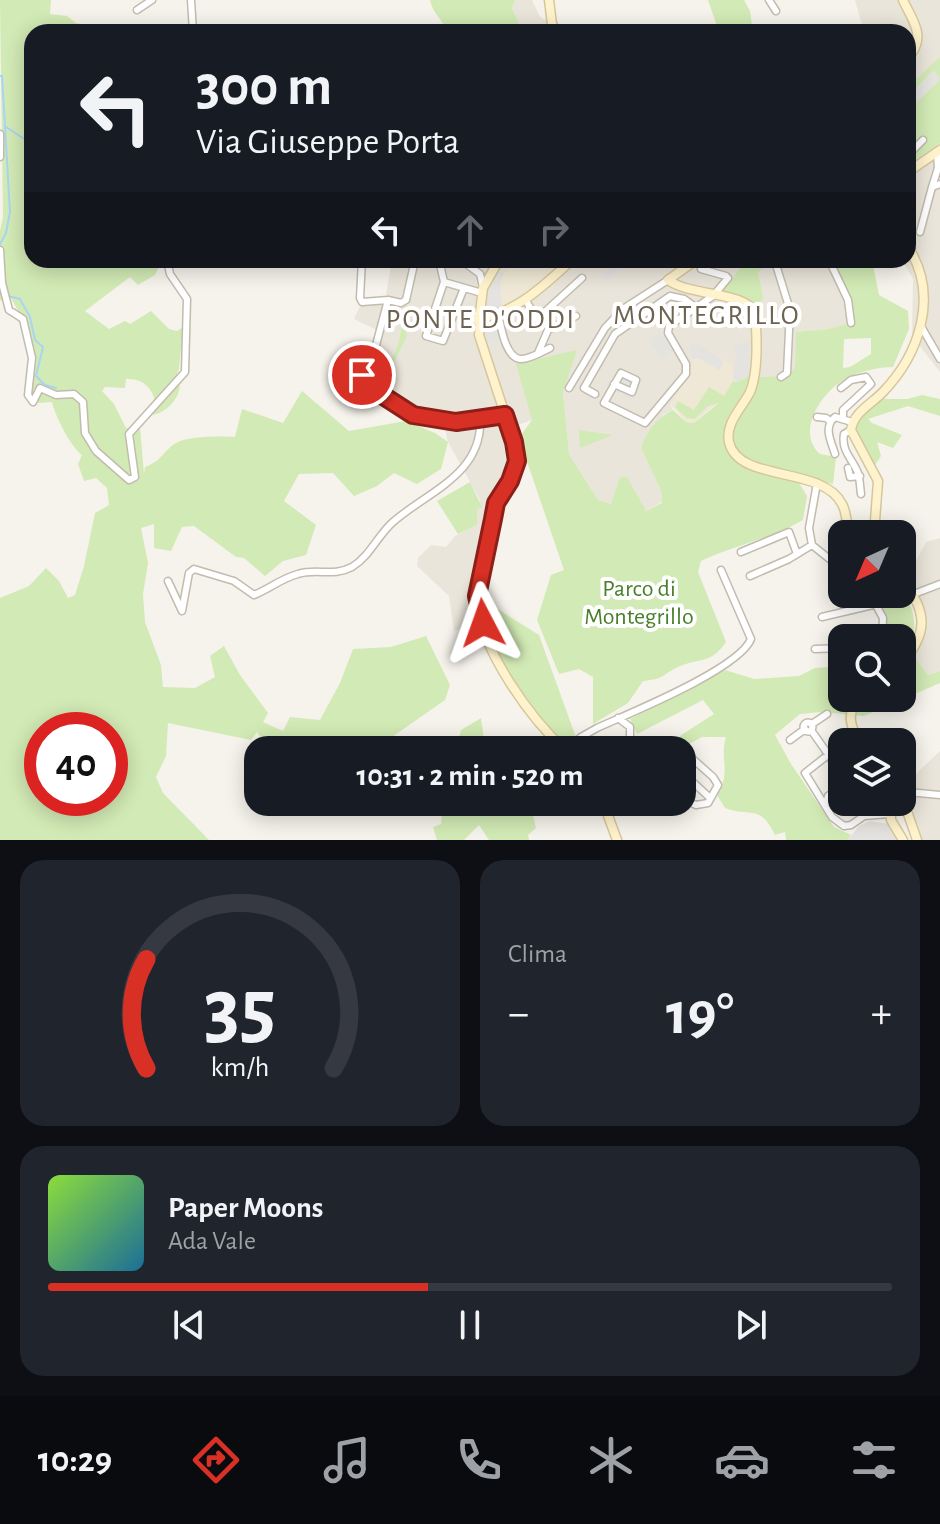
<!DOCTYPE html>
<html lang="it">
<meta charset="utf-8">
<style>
:root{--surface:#171b24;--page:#20242c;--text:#f1f3f6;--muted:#9ea1a6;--line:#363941;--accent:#d93025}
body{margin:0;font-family:"Alegreya Sans",sans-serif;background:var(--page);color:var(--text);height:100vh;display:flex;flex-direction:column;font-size:30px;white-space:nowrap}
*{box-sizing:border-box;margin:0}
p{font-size:26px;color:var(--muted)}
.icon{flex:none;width:44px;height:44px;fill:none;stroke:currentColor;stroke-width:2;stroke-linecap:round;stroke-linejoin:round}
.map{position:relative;height:840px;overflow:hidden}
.drawer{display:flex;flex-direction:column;gap:20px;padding:20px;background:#0d0f14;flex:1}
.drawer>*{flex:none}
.top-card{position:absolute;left:24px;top:24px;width:892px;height:244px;border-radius:24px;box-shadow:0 4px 20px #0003;background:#171b24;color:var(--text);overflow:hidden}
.needle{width:52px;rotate:224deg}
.tools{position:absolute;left:828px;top:520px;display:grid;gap:16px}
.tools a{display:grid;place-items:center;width:88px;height:88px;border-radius:16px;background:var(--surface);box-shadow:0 4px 20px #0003;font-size:40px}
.speed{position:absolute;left:24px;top:712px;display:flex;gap:16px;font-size:40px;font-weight:700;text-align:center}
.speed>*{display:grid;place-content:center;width:104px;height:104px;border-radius:50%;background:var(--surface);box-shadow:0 4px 20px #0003;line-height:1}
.speed .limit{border:12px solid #d22;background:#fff;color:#111}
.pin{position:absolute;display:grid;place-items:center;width:68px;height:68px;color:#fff;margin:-34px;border:4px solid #fff;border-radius:50%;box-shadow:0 2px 8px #0007}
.me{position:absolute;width:88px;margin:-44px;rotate:356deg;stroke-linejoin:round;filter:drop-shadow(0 0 6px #0008)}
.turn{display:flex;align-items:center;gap:28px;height:168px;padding:0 40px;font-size:36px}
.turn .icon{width:104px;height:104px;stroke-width:2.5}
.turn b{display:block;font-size:56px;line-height:68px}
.lanes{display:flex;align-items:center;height:76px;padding:0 40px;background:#0003;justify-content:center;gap:40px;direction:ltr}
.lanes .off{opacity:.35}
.big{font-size:60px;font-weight:600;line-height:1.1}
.drawer .card{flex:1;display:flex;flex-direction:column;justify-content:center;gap:12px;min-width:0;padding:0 28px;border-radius:24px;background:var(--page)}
.drawer .dial{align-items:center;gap:0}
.dial svg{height:208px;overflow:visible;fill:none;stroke:var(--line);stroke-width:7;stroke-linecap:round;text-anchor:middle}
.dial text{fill:var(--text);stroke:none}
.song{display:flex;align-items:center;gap:24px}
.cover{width:96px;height:96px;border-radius:12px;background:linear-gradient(135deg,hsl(90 70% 55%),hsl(200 70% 35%))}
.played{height:8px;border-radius:4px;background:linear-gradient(90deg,var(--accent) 45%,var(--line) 45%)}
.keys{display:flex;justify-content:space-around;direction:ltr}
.heat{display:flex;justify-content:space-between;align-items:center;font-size:44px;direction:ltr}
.drawer .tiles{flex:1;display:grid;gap:20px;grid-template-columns:1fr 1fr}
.card:last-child{grid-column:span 2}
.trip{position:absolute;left:244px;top:736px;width:452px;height:80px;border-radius:24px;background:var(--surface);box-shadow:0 4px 20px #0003;font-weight:600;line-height:80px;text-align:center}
.tabs{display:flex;height:128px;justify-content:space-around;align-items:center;background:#090b0e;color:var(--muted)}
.tabs .icon{width:56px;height:56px}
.tabs .active{color:var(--accent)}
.tabs b{font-size:36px;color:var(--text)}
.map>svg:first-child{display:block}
.residential{fill:#eae5da}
.education{fill:#efe8d6}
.green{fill:#d2eab5;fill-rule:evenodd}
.parking{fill:#e5e3e0}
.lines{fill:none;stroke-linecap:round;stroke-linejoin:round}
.stream{stroke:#a9d4f2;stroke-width:2}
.street-casing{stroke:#c2bbae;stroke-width:9}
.secondary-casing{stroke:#d6c79b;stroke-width:11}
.street{stroke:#fff;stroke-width:6}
.secondary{stroke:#fff3cd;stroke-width:8}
.route-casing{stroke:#8d1f18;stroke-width:20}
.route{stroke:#d93025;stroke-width:14}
.labels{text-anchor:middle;stroke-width:8;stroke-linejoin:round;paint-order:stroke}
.park-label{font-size:24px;fill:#4a7f2a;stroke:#fff}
.quarter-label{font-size:28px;letter-spacing:2px;fill:#6e6250;stroke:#fff}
</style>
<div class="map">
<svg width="940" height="840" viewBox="0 0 940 840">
<rect width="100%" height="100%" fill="#f6f3ec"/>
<path class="residential" d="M515 0H532L540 17 552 24 557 32H523L512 8Z
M855 0H940V372L912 336 913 279 902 260H908V88L911 85 908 81V32H864Z
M392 260H851L835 269 848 300 851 323 828 329 796 332V362L793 371 784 378 749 376 670 404 673 410 664 414 641 448 661 491 662 502 646 511 620 478 611 504 598 500 569 454 563 392 532 420 509 428 516 452 501 493 477 595 488 636 478 645 469 638 465 629 454 631 449 596 417 566 418 558 431 545 446 547 455 536 477 525V509L480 500 448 442 443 421 413 415 362 380 379 331 354 319 362 302 387 300 386 294Z
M940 538V671L928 675 911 652 922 614 902 580V575L910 572 926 542Z
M940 751V840H915L902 802V787Z"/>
<path class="education" d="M515 260H545L555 270 535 288 502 308 500 284 504 273Z
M696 342 735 367 733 378 738 382 725 400 710 409 694 423 686 422 670 404 688 376 693 359 689 347Z"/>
<path class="green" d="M0 0H51L50 14 67 16 76 23 89 26 80 32H32V260H162L155 275 138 285 130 277 85 311 109 329 125 321 130 324 151 311 169 329 177 331 183 327 179 369 175 379 180 387C177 402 164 415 149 415L156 407C154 390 145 378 126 379L125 388 105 387 102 391 114 404 126 428H140L144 474 145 467C162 461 163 451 176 443 188 436 220 436 235 437L242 409 283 423 302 391 349 431 406 421 435 433 448 442 441 469 417 484 394 473 377 486 354 496 333 473 299 474 284 501 316 525 306 555 283 561 265 576 244 558 236 557 194 526 182 527 171 551 154 548V524L141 528 148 563 143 594 145 622 161 665 163 687 195 688 215 677 210 656 224 646 240 675 268 713 263 722 283 731 290 717 320 720 340 683 353 649 391 647 426 636 450 685 445 700 382 744 383 750H308L298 746 268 750 257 732 251 740 168 723 166 756 156 777 163 793 209 840H0V598L29 586 46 568 59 581 68 598 75 595 84 566 95 513 109 505 107 488 96 478 84 481 78 464 82 455C71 447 55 416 52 402L39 403 31 395C34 351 31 331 8 293L1 301 0 299V231L3 217ZM42 730H110V798H42Z
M430 0H515L512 8 523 32H446C444 20 432 13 430 0Z
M708 0H744L750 11 753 32H719Z
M940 57V143L908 165V81L911 84Z
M851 260H872L879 295 908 311 909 329 893 367C876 367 853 373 839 383 818 398 797 434 820 454L836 457 833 484 747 460 733 447 731 430 755 377C801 376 795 377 796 332L828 329 851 323 850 304 836 267ZM871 338V354L850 367 843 368 844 339Z
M755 264 763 268 758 272 763 297 758 312 749 298 721 293 741 267Z
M405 306 414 307 405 327 407 336 384 382H382L399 342Z
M577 350 563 392 569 454 598 500 611 504 620 477H627L646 511 662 503 661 491 641 448C647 431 656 418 673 410L686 422 694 423 719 403 708 406 695 419 687 418 675 407 678 401 694 410 709 387 724 396 733 381 736 382 749 376C746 395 734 404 727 420 708 467 768 474 799 483L807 496 803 520C772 538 735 545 701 561L698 572 726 642C712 663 701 658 680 666 662 674 666 679 643 681L628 703 593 724V677L579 669 559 674 537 620 551 575 564 570 519 438 532 420 516 364Z
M922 395 940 399V416L908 406 868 419 872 423 902 435 893 448 877 442 881 456 875 465C852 429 848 429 880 399H907Z
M579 430 613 435 580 448Z
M470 482 482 507 477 509V525L458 534 437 501Z
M835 522 840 523 842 564 834 557Z
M902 592C918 612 915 628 911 652L928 675 940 671V683L864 716 821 712 800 714 775 735 791 764 834 827 851 835 848 840H786L785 832 775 835C759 803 752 818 725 808L717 795C732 772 719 758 726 737H702L678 750H658L714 714 703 700 637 734 630 719 725 670 754 679 799 676 815 668 842 666V698H902V638H884C888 621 885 606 873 594Z
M477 596 539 635 577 740 567 750 534 719 488 636Z
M481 718 484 739 476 745 477 750H456L461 730Z
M398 802H421L418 812 393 815 391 810Z
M443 802H530L536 828 528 835 529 840H489L479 825 464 840H437L433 827 441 824Z"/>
<path class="parking" d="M934 70 940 80 910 109 908 96Z
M619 260H631L604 283 599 277Z
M497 271 504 273 500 284 502 308 489 312 483 306 486 291Z
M495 319 502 339 488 344 483 335V325Z
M660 332 674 351 662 359 648 340Z
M751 340 749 376 738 382 733 379 736 357 732 346Z
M696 342 724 361 719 370 699 358 693 359 689 347Z
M622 369 643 378 634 400 609 389Z
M870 821 888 824 899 840H848L859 826Z"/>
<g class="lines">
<path class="stream" d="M0 76H2L10 212 6 233 0 244
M6 127 32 144
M0 294 20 299 30 317 35 340 43 347 36 376 45 385 56 388"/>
<g class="street-casing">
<path id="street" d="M191 0 193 32
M769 0 776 11
M137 10 152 0
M0 134V157
M908 155 923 140
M932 187 938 168 937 152
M920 232 932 187 940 184
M0 250 2 283 9 310 23 319 32 358 28 395 33 402 40 388 56 395 74 394 83 402 85 433 96 451 129 480 135 477 129 434 185 372 187 299 170 274 167 260
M362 260 360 298 362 302 388 300
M415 260 406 300 401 303 388 300 376 345 362 380 368 386 413 415 456 422 505 415
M439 260 444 282 482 293
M461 260 480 274 483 287
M750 260H760
M829 260 848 300 851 323
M444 282 426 336 443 341 464 288
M525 299 537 319 582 278
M498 314C501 326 505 357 520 359 528 360 542 352 550 348
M922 328 940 359
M538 353 548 330 576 316
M781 377 787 373 790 310 777 268 783 260
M614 384 632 392 636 380 621 373 604 403 645 423 686 374V364L668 333 669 326 713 296 728 278 726 276 701 269
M569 388 605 328 623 309 668 280
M841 388 851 380 866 377 871 384 843 410V418
M595 394 584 388 615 334 670 296 684 299 695 307
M817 417 826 418 830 421
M851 430 844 434C841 451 852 458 858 473 860 480 860 487 861 494
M835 454C831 441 823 427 835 417L852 422
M848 468 850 477 860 476
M812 545 842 569
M741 552 789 532 797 554
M750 576 789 559 812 545 809 528 817 483
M168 581 182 611 189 573 194 569 234 581 254 595C269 589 282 578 298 574 317 568 333 577 352 567 370 556 378 535 393 522 427 492 483 474 480 419
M870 594 883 618 882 638
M914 594 940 584
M822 617 877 604
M815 649 842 648
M618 718 630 727V750
M803.5 727a4.5 4.5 0 1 1 9 0a4.5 4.5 0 1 1-9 0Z
M812 724 827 714
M811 730 842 774
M790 740 805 729
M842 744 805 773 832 817 844 826 851 825 864 816 889 814
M567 750 581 737 597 728C630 713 739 669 751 639L721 570
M682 755 686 753 713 777 718 785 708 803 696 805 682 799
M682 772 709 797
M902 788 908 792 940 795
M826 804 828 796 842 786
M622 808 628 802"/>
</g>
<g class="secondary-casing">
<path id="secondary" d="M549 0 552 24 557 32
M903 0C913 22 927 36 908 58
M908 172 940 150
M499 260 483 288 480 313 476 319 480 323 479 335 514 442C521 475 504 478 496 505 491 522 476 587 477 602 482 651 530 718 565 750
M696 260 668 280C692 297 745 291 755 313 757 336 759 370 750 392 742 408 725 423 729 442 738 483 822 465 842 504 847 513 847 524 848 534
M485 317C520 310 546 283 572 260
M874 534 878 481 851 430C854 412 870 405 882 393 919 355 940 296 908 247
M902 580C927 610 929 633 902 663
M859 698C846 713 850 727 860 742
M603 802 617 840
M900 802 908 814 917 840
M891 810V820L903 840"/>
</g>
<use href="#street" class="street"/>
<use href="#secondary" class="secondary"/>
</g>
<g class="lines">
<g class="route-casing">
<path id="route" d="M362 375 368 386 413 415 456 422 505 415 514 442 517 461 510 481 496 503 493 519 477 596 483 623"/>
</g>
<use href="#route" class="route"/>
</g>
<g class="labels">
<g class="park-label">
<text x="639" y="596">Parco di<tspan x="639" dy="28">Montegrillo</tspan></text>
</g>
<g class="quarter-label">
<text x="707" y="324">MONTEGRILLO</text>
<text x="481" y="328">PONTE D'ODDI</text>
</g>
</g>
</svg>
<div class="tools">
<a><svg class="needle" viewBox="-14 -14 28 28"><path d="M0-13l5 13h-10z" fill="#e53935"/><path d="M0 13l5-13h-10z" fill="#9ea1a6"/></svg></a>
<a><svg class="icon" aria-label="search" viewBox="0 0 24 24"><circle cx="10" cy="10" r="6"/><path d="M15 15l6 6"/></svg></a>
<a><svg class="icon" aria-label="layers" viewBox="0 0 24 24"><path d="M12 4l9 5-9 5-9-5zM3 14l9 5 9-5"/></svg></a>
</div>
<div class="speed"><div class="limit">40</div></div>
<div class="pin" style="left:362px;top:375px;background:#d93025"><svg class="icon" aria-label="arrive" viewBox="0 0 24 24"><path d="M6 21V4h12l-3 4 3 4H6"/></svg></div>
<svg class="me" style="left:483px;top:623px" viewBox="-20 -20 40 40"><path d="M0-17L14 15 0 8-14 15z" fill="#d93025" stroke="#fff" stroke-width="4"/></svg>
<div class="trip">10:31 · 2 min · 520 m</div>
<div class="top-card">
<div class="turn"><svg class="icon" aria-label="left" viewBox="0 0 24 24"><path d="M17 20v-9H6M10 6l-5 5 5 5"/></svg><div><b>300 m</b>Via Giuseppe Porta</div></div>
<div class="lanes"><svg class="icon" aria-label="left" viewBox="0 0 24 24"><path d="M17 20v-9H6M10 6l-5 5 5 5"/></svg><svg class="icon off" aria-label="ahead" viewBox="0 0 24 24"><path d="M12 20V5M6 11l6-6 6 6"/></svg><svg class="icon off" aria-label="right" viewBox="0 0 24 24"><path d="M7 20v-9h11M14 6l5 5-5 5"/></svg></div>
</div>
</div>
<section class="drawer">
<div class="tiles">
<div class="card dial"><svg viewBox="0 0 100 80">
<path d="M14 69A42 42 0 1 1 86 69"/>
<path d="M14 69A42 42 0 0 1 14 27" stroke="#d93025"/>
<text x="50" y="56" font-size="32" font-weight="700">35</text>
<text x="50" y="72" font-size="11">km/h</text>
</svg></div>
<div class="card"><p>Clima</p>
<div class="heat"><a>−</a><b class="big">19°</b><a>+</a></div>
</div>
<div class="card">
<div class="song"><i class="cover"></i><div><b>Paper Moons</b><p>Ada Vale</p></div></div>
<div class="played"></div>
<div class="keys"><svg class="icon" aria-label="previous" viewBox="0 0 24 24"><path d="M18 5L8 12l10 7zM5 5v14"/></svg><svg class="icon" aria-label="pause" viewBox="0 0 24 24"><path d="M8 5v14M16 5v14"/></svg><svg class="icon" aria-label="next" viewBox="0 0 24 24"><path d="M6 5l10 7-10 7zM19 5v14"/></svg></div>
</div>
</div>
</section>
<nav class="tabs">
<b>10:29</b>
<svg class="icon active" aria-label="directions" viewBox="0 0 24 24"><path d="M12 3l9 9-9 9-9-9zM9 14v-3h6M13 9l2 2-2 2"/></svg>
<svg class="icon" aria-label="music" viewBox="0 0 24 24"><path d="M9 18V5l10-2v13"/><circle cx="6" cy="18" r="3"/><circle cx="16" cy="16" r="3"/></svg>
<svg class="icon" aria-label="phone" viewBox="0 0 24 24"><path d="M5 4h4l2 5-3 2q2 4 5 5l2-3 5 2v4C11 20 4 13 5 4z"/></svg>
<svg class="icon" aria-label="climate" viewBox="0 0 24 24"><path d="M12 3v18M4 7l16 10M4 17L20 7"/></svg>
<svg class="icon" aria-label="car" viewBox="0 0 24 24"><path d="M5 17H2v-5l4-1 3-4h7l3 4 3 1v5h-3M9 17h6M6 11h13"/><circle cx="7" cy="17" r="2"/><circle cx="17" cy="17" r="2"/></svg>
<svg class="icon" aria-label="filters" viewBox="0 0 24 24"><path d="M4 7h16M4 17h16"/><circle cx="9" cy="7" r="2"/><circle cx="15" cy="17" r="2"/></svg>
</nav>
